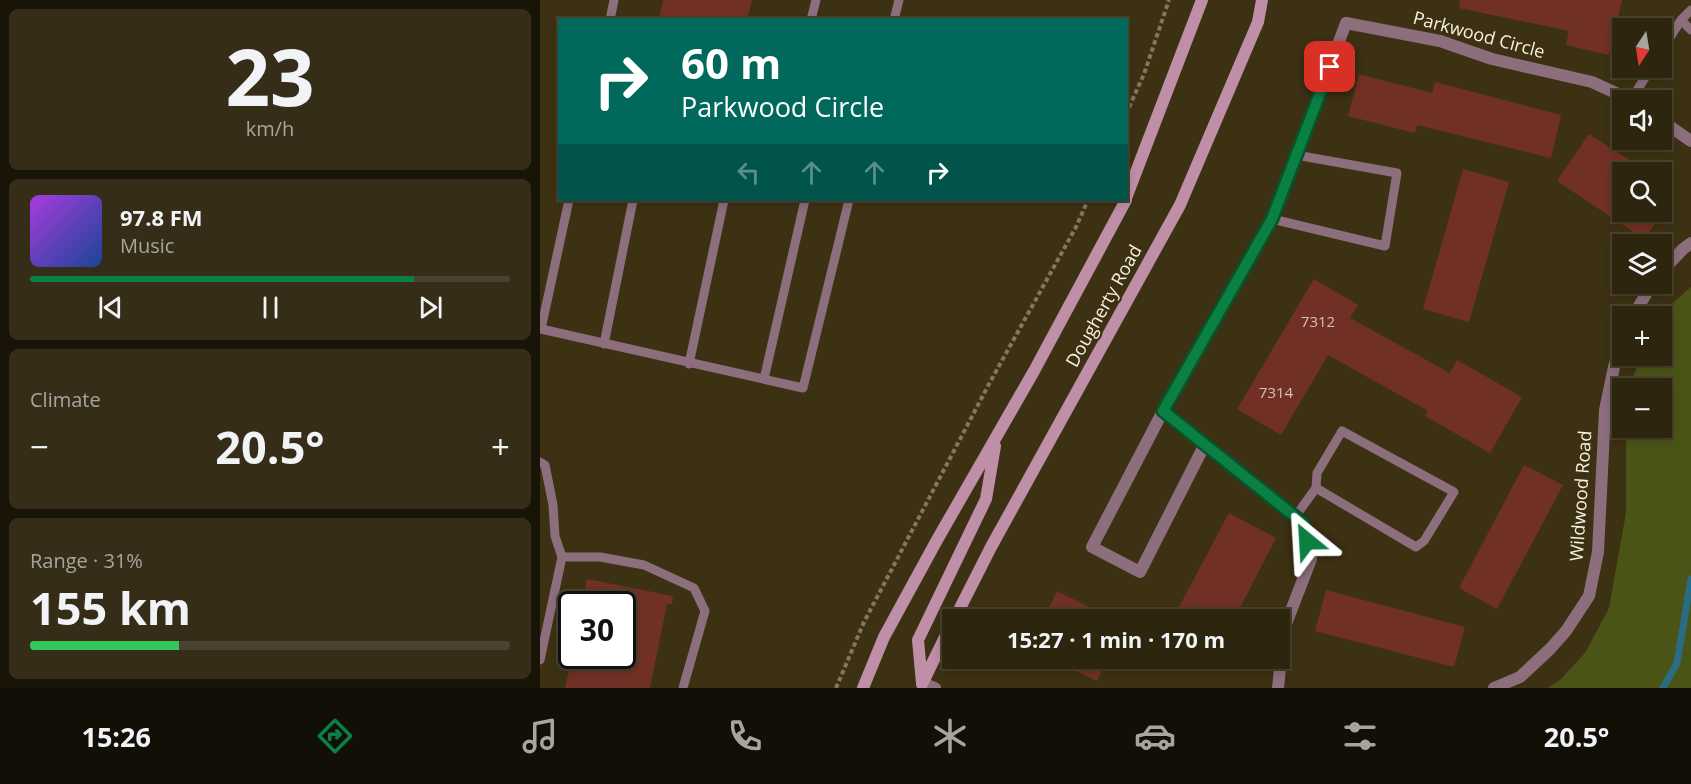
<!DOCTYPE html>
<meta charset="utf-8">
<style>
:root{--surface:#2e250f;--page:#362d18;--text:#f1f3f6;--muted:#a7a59e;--line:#49422f;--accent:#0b8043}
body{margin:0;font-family:"Open Sans",sans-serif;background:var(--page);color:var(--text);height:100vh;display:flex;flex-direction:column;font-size:22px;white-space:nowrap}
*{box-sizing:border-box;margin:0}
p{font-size:20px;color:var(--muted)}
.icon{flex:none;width:33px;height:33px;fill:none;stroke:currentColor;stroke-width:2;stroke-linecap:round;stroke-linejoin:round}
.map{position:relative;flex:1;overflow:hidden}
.panel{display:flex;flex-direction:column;gap:9px;padding:9px;background:#191408;width:540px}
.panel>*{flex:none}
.top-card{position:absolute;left:18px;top:18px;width:570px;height:183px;border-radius:0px;box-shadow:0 3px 9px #0003,0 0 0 2px var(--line);background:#00695c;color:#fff;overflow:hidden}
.needle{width:39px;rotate:192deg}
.controls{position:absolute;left:1072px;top:18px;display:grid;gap:12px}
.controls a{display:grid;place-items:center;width:60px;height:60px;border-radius:0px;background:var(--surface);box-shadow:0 3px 9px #0003,0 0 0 2px var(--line);font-size:30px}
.speed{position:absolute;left:18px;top:591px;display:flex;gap:12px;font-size:30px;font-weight:700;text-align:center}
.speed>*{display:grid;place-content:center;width:78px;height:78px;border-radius:50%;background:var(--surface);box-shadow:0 3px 9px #0003,0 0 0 2px var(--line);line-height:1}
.speed .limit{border:3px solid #111;border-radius:9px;background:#fff;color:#111}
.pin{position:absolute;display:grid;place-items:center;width:51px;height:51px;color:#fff;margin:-26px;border-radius:12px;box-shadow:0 3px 9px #0006}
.me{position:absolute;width:66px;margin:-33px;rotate:333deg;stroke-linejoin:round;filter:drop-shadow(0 0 4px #0008)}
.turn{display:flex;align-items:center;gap:21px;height:126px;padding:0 24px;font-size:27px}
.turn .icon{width:78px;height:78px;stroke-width:2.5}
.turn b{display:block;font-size:42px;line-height:51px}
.lanes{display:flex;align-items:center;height:57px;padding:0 24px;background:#0003;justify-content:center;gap:30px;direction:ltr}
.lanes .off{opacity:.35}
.big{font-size:45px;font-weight:700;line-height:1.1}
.panel .tile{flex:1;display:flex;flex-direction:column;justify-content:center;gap:9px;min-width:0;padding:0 21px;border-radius:9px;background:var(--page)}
.panel .dial{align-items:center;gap:0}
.dial b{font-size:78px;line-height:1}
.song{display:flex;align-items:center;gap:18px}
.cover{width:72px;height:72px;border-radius:9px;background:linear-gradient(135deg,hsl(280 70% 55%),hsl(220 70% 35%))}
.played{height:6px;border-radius:3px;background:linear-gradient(90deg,var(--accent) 80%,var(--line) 80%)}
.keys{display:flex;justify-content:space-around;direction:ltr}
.heat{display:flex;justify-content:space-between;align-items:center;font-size:33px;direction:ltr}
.charge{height:9px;border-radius:4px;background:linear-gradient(90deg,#34c759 31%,var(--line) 0)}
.trip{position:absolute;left:402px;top:609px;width:348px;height:60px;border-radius:0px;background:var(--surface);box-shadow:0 3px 9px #0003,0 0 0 2px var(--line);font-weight:700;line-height:60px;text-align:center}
.tabs{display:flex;height:96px;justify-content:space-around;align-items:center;background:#120f06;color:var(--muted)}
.tabs .icon{width:42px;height:42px}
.tabs .active{color:var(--accent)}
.tabs b{font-size:27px;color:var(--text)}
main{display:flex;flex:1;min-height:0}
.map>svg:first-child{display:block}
.green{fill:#4b5417}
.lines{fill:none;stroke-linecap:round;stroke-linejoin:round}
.stream{stroke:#296c83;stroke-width:7}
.building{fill:#713025}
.path{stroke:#82775f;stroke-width:4;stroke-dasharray:4.5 3;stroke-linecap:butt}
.lane{stroke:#8c6e7d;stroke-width:9}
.street{stroke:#8c6e7d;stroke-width:12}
.secondary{stroke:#be8fa6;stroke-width:12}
.route-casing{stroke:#07532c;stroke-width:15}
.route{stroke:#0b8043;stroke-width:10}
.labels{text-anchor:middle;stroke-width:4.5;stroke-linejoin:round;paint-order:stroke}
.number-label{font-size:15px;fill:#d7c1b1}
.street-label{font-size:18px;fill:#f9f1e0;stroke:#3d3114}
</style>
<main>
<section class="panel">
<div class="tile dial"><b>23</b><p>km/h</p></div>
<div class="tile">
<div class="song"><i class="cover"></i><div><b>97.8 FM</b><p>Music</p></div></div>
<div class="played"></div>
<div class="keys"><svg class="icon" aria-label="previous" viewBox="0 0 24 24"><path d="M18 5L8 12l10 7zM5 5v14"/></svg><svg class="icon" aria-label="pause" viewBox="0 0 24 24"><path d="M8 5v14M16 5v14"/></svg><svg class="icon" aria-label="next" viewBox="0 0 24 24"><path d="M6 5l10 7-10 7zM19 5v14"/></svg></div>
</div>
<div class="tile"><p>Climate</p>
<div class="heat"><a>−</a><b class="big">20.5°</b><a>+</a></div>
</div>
<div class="tile"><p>Range · 31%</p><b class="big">155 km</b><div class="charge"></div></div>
</section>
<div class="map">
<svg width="1151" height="688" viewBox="0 0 1151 688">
<rect width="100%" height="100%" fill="#3d3114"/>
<path class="green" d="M1151 287V688H1007L1020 680 1045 653 1069 608 1086 513V428H1122V388H1090V383L1102 356H1122V316H1118Z"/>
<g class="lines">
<path class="stream" d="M1123 688 1137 663 1151 579"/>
</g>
<path class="building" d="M123 0H212L207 20H119Z
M920 0H1082L1069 55 1026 45 1029 31 919 8Z
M819 74 892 93 895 82 1021 115 1011 158 877 125 875 133 808 116Z
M1049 134 1108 172H1083V212H1123L1104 239 1017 181Z
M923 169 969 182 929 322 883 309Z
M774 279 818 305 810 318 910 373 917 360 982 397 950 453 885 416 888 411 788 355 741 435 697 409Z
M984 465 1023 485 957 609 919 588Z
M689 513 736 538 704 600 693 620H632Z
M47 579 133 596 132 604H127L110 688H25L32 656H82V604H42Z
M786 590 925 627 914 667 775 631Z
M517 591 575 620H503Z
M510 658H568L557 681Z"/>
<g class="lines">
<path class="path" d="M586 114 604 74 629 0
M296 688 324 622 449 384 536 227 548 200"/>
<path class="lane" d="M70 20 74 0
M271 20 276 0
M354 20 359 0
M1141 20 1151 30
M1122 50 1141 20 1151 10
M1091 100 1111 68
M29 200 1 329 263 388 309 200
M732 219 845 246 857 173 756 155
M64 344 93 200
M149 364 184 200
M224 379 265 200
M0 462 5 465 13 505 15 536 22 557 0 660
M755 517 776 488 876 547 884 541 914 492 802 431 777 473 776 488
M22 557H60L104 565 154 588 165 611 143 688"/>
<path class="street" d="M1122 121 1151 141
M1122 271 1143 249 1151 243
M1093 316 1112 284
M623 411 552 547 600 572 665 444
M382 683 395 688
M738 688 744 629 771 559 763 523 623 411 732 219 806 23 900 41 952 59 1052 82 1091 100
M954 688 980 677 1010 649 1026 631 1049 596 1058 552 1065 410 1074 367 1083 338"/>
<path class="secondary" d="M586 198 662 0
M414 620 451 547 640 205 718 22 722 0
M382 683 378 640 446 499 455 446
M382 684 412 623
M323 688 344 637 397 540 494 371 586 200"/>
</g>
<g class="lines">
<g class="route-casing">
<path id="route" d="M767 541 763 523 623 411 732 219 790 67"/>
</g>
<use href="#route" class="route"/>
</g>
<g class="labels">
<g class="number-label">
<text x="778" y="327">7312</text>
<text x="736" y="398">7314</text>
</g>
<g class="street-label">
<text transform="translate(939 35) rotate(15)" y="6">Parkwood Circle</text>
<text transform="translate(564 306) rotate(-61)" y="6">Dougherty Road</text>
<text transform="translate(1041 496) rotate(-86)" y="6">Wildwood Road</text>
</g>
</g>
</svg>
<div class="controls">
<a><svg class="needle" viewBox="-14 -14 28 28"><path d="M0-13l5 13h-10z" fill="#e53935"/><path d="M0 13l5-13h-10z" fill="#a7a59e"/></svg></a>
<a><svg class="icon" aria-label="sound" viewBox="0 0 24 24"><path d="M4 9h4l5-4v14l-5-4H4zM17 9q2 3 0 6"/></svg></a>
<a><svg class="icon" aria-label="search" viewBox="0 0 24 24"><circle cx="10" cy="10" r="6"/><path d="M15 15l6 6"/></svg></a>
<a><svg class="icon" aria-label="layers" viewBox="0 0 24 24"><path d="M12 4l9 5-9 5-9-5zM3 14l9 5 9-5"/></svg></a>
<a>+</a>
<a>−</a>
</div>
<div class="speed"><div class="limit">30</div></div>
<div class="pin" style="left:790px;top:67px;background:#d93025"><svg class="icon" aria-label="arrive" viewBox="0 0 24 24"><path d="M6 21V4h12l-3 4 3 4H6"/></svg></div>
<svg class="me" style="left:767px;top:541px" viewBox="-20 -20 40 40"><path d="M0-17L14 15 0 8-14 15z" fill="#0b8043" stroke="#fff" stroke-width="4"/></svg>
<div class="trip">15:27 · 1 min · 170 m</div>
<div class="top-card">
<div class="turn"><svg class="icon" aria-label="right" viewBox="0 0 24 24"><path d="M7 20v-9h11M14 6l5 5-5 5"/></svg><div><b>60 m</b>Parkwood Circle</div></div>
<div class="lanes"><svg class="icon off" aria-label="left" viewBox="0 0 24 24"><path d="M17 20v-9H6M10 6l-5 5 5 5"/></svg><svg class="icon off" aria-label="ahead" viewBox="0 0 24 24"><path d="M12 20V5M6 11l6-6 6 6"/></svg><svg class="icon off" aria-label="ahead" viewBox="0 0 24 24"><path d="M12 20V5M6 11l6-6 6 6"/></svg><svg class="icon" aria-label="right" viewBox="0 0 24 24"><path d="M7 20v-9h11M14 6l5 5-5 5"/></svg></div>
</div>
</div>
</main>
<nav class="tabs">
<b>15:26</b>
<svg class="icon active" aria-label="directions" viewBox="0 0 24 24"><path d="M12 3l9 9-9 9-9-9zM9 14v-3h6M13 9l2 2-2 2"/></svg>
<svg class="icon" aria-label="music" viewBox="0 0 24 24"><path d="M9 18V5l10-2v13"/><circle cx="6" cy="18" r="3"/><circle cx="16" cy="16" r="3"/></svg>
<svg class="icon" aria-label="phone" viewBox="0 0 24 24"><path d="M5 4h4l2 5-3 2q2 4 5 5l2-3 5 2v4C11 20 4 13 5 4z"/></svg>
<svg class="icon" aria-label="climate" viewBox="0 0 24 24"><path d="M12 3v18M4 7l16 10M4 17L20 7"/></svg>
<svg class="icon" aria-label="car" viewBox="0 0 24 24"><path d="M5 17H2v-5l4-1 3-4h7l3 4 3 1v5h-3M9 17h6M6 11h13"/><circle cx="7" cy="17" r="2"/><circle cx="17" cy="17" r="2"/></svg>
<svg class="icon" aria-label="filters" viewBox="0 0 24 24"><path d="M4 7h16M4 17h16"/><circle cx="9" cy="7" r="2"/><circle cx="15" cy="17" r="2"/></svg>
<b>20.5°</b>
</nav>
